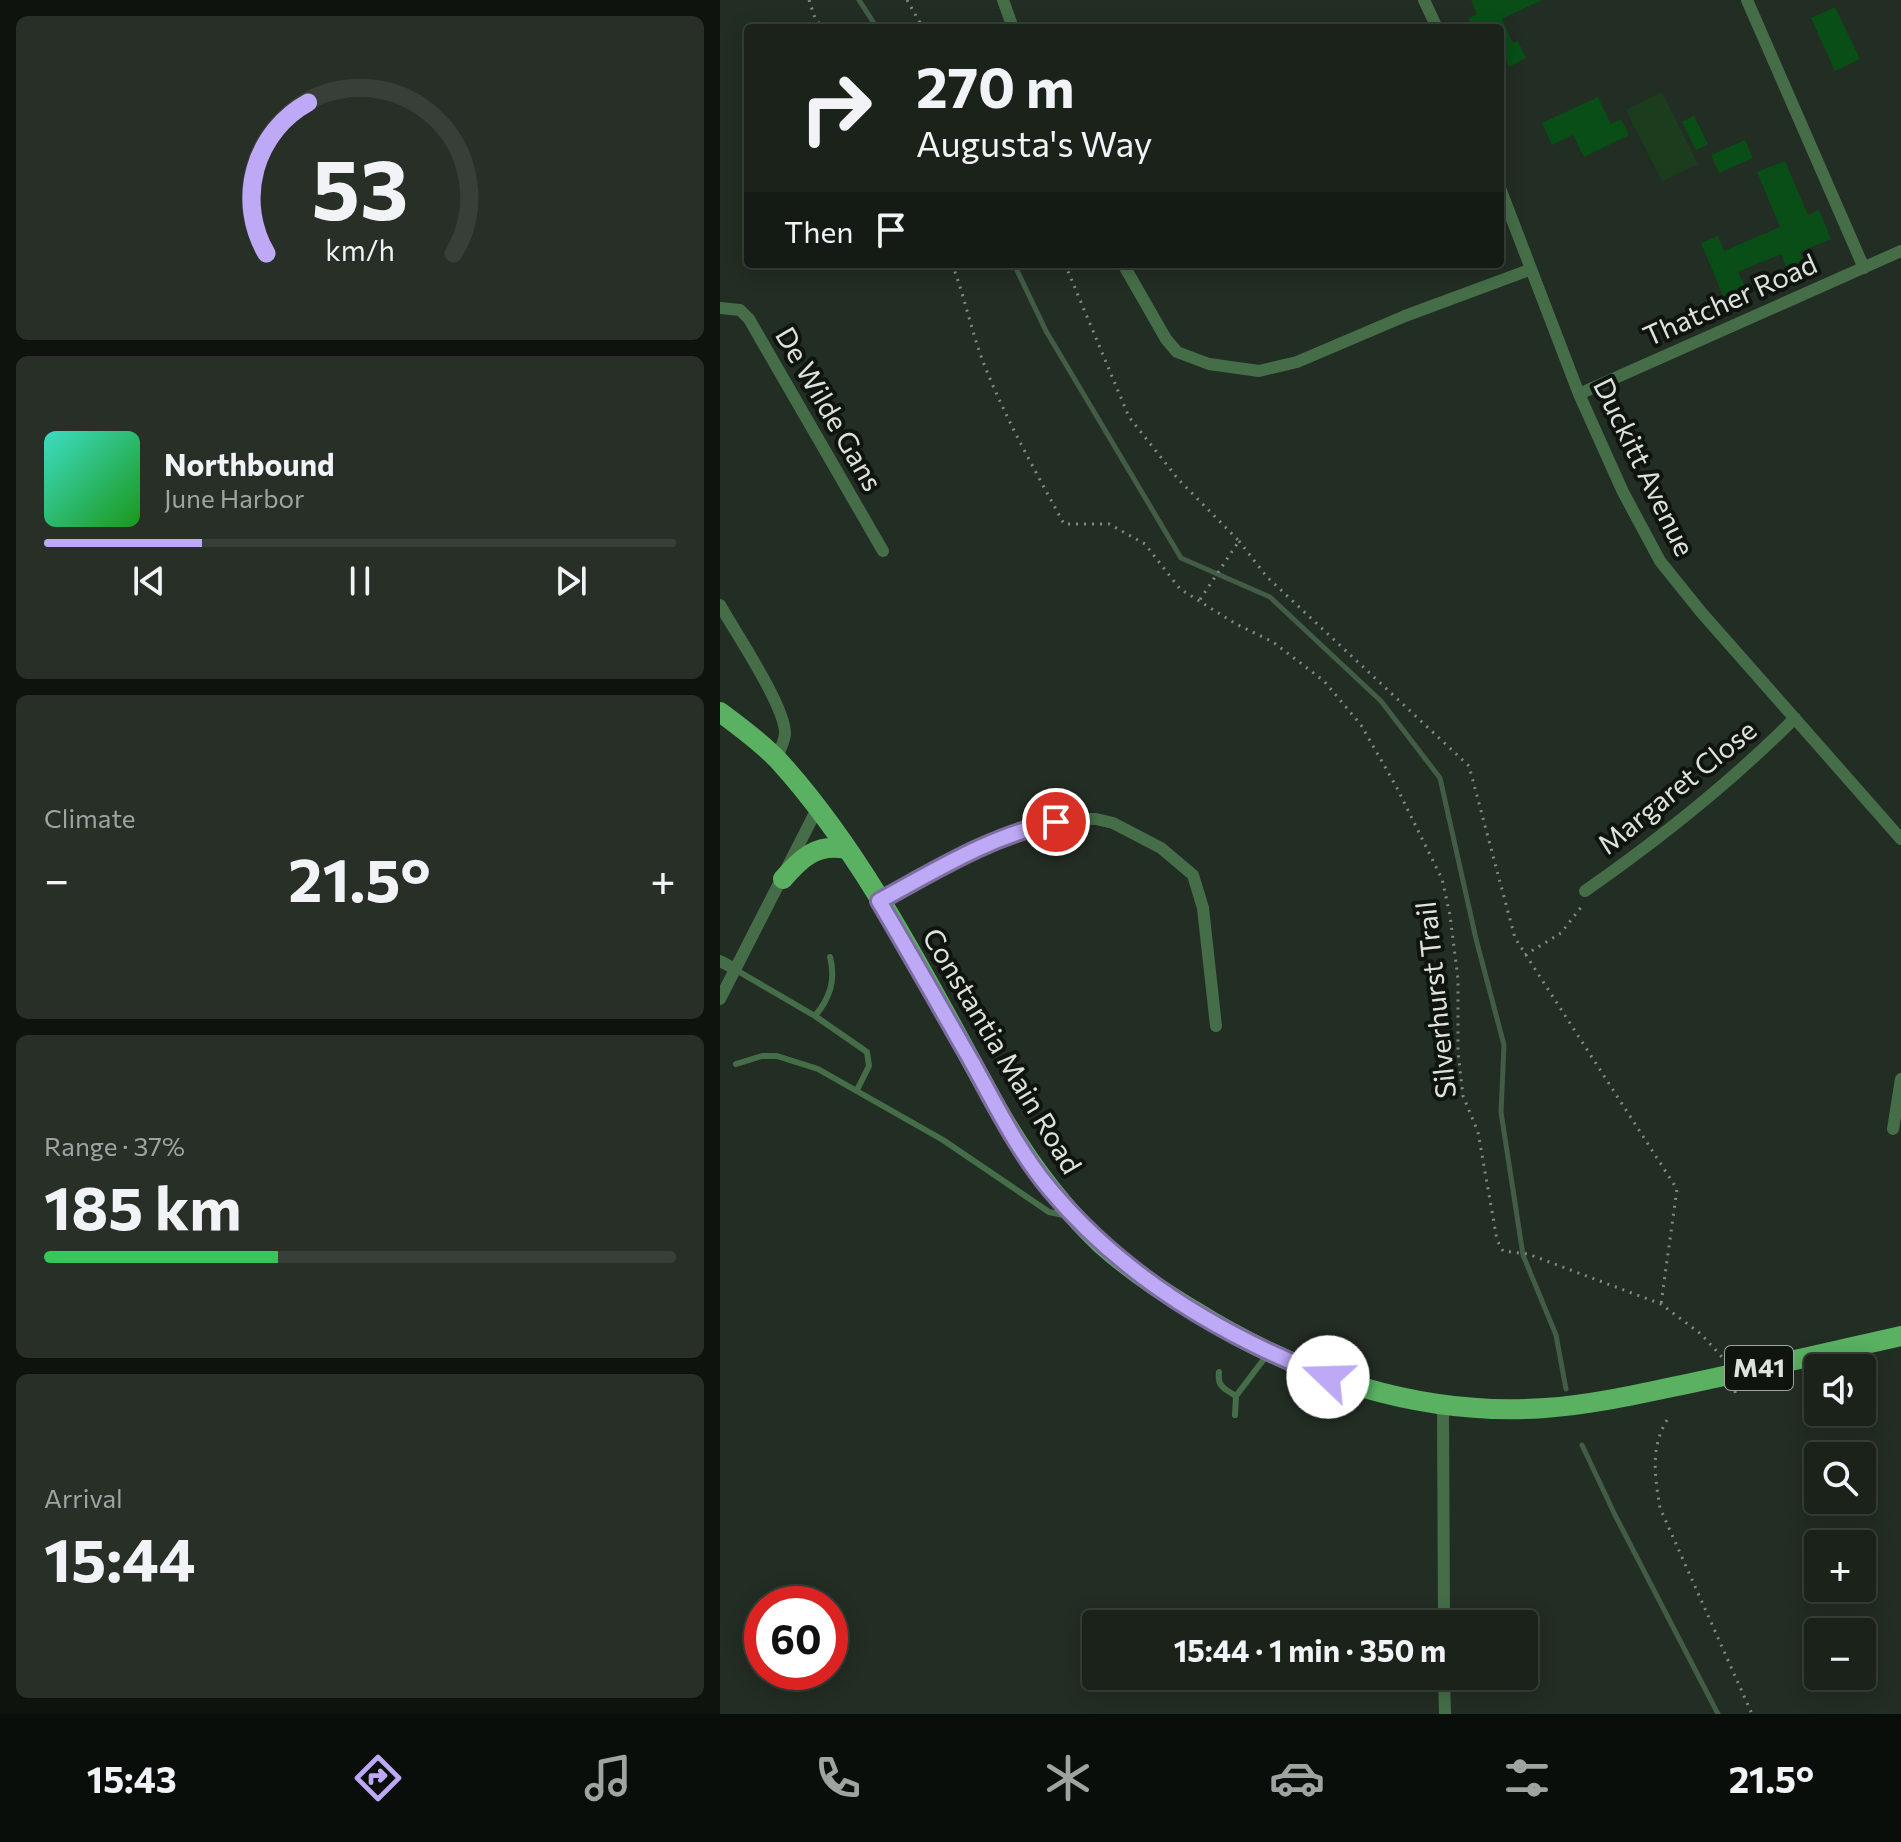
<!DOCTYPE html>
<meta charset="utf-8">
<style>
:root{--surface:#1a221a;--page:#272f27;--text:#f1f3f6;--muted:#9fa4a2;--line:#383f39;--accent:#bda9f5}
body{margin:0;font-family:Commissioner,sans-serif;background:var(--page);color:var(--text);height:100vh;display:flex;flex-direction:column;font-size:30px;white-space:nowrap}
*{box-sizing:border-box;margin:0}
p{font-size:26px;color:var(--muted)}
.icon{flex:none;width:44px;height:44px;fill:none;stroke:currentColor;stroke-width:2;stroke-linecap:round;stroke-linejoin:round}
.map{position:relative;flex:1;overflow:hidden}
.side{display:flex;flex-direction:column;gap:16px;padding:16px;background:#0e130e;width:720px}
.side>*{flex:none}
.hud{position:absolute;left:24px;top:24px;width:760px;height:244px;border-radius:8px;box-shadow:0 4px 20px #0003,0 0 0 2px var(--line);background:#1a221a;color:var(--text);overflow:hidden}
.buttons{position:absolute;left:1084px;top:1354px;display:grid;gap:16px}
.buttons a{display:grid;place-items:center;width:72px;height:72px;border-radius:8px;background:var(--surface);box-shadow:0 4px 20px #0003,0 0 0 2px var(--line);font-size:40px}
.speed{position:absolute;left:24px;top:1586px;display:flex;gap:16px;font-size:40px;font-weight:700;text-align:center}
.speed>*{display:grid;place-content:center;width:104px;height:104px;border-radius:50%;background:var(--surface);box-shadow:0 4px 20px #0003,0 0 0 2px var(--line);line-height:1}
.speed .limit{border:12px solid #d22;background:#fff;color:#111}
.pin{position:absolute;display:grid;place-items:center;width:68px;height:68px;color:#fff;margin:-34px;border:4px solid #fff;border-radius:50%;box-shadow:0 2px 8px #0007}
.me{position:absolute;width:88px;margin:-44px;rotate:291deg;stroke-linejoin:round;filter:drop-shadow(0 0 6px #0008)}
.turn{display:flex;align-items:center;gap:28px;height:168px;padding:0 40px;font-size:36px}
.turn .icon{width:104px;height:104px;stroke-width:2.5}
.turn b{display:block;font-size:56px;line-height:68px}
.then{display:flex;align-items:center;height:76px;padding:0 40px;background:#0003;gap:16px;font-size:30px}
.big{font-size:60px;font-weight:700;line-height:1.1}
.side .widget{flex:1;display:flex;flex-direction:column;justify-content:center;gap:12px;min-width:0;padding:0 28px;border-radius:12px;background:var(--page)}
.side .dial{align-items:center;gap:0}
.dial svg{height:208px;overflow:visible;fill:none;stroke:var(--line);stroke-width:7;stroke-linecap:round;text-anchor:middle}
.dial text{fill:var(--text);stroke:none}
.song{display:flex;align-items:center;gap:24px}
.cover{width:96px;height:96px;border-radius:12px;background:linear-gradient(135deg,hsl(170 70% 55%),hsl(120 70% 35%))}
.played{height:8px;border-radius:4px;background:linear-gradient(90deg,var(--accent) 25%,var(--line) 25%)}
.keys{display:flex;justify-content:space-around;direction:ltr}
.heat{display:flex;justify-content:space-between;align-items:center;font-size:44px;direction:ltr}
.charge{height:12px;border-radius:6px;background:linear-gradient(90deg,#34c759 37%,var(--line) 0)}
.trip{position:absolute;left:362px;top:1610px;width:456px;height:80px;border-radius:8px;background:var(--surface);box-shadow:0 4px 20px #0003,0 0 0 2px var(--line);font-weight:700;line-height:80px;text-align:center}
.tabs{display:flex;height:128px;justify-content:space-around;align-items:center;background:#0a0e0a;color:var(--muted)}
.tabs .icon{width:56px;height:56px}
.tabs .on{color:var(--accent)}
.tabs b{font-size:36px;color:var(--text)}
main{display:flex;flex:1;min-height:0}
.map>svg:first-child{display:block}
.green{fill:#1b3d1e}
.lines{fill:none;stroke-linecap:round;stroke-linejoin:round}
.stream{stroke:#435c46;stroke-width:5}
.building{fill:#094e17}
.path{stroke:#818a81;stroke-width:3;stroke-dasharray:2 6;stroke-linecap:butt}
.service{stroke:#456e48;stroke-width:6}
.minor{stroke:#456e48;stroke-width:12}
.primary{stroke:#59b161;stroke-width:20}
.route-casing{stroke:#7b6e9f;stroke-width:20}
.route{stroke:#bda9f5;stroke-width:14}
.labels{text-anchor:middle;stroke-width:8;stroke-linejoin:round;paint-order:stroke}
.shield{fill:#0f140f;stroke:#9ea59e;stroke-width:2}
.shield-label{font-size:26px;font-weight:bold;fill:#dce3dc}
.street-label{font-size:28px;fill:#dce3dc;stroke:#0f140f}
</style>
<main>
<section class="side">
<div class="widget dial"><svg viewBox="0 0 100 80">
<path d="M14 69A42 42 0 1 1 86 69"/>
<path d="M14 69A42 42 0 0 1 30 11" stroke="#bda9f5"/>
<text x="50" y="56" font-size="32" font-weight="700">53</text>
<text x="50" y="72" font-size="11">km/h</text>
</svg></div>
<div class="widget">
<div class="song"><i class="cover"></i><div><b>Northbound</b><p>June Harbor</p></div></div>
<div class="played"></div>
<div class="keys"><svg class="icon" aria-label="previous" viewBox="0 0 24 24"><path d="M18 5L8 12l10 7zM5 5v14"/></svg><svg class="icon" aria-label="pause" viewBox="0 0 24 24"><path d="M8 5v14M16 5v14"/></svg><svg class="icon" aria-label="next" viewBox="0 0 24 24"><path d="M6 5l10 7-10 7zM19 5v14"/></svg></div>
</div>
<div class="widget"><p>Climate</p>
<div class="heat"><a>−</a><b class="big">21.5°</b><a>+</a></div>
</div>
<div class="widget"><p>Range · 37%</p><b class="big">185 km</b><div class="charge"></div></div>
<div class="widget"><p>Arrival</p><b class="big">15:44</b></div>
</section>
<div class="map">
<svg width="1181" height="1714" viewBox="0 0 1181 1714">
<rect width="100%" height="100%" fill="#222d23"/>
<path class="green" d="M942 92 978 164 942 181 906 110Z"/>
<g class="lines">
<path class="stream" d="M139 0 157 28
M294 264 326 331 461 558 550 597 661 701 720 778 756 939 784 1045 781 1112 803 1255 836 1335 846 1389
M862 1445 895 1515 998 1714"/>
</g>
<path class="building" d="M751 0H822L782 19 793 43 798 41 806 58 789 67 780 49V28H752L748 19 757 14Z
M1115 7 1140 59 1115 71 1091 18Z
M878 97 891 124 901 119 909 135 864 157 853 135 832 145 822 123Z
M974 116 988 144 976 150 962 122Z
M1025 140 1033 158 999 173 991 155Z
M1065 161 1088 215 1099 210 1111 239 1080 252 1086 266 1069 274 1061 254 1018 272 1026 289 1004 298 981 243 998 236 1004 251 1060 227 1037 172Z"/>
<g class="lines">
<path class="path" d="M89 0 95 18 103 28
M187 0 203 28
M232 264C245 297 251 331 264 364 286 420 316 472 344 524H389L425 544 460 589 516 624 553 642 604 681 641 725 676 786 722 879 730 915 738 979V1052L743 1096 758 1132 777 1240 783 1251 808 1254 941 1304 981 1334 1002 1357
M345 264 409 417 458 479 519 541 479 601
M519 541 547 577 749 766 795 938 957 1189 941 1304
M805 955 841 933 862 906
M1015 1391 1016 1399
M947 1420C930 1448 935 1477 940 1508L1032 1714"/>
<path class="service" d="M16 970 95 1016 147 1052 149 1066 137 1090
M95 1016C110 998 116 980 110 957
M16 1064 42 1056H57L98 1069 223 1140 329 1212 348 1216
M499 1372C497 1386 504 1389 516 1396
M515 1415 516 1396 547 1355"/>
<path class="minor" d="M283 0 293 28
M704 0 717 28
M1027 0 1144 268
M780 188 859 394 903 492 940 561 981 612 1181 839
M403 264 446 339 457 352 489 364 539 371 577 362 685 316 809 270
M0 308 20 310 29 319 163 551
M859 394 1181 251
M0 605C15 632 66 707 65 734 64 743 60 750 56 758
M865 891C941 838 1010 783 1075 718
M159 901 233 861 312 827 355 819H376L393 823 441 848 473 875 483 908 496 1026
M0 961 15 969
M0 999 98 807
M1173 1129 1181 1079
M723 1404 724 1624
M724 1676 725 1714"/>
<path class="primary" d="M0 712C20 727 41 742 58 760 148 859 211 989 276 1106 304 1156 339 1204 381 1244 409 1269 441 1291 473 1310 578 1376 700 1417 825 1408 868 1405 910 1396 952 1387 1029 1371 1105 1353 1181 1336
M63 879C81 858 97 843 126 849"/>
</g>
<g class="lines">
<g class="route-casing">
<path id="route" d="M336 822C272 835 216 870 159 901 191 955 222 1010 253 1064 276 1106 299 1152 329 1188 402 1276 502 1336 608 1377"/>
</g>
<use href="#route" class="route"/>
</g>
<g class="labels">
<rect class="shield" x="1005" y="1346" width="68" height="44" rx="6"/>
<g class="shield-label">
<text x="1039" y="1377">M41</text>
</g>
<g class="street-label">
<text transform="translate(1010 300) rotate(-24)" y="10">Thatcher Road</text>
<text transform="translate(109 409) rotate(60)" y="10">De Wilde Gans</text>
<text transform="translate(924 467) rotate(64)" y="10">Duckitt Avenue</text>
<text transform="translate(957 787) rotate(-39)" y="10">Margaret Close</text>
<text transform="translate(716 1000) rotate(-96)" y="10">Silverhurst Trail</text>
<text transform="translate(282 1051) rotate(59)" y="10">Constantia Main Road</text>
</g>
</g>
</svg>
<div class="buttons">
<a><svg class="icon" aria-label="sound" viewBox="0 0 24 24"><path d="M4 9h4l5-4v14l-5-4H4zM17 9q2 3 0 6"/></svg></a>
<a><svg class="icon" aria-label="search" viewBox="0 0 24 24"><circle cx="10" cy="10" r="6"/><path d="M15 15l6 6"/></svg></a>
<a>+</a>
<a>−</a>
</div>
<div class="speed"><div class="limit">60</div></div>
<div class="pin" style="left:336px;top:822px;background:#d93025"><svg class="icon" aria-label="arrive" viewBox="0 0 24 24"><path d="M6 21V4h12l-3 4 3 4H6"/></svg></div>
<svg class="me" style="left:608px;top:1377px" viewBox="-20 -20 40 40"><circle r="19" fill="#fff"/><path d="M0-13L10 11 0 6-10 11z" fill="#bda9f5"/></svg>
<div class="trip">15:44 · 1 min · 350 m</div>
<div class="hud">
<div class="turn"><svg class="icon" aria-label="right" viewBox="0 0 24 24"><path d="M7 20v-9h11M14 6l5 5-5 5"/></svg><div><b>270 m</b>Augusta's Way</div></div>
<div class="then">Then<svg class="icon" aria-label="arrive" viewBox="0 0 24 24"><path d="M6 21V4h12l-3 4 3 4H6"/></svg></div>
</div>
</div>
</main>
<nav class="tabs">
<b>15:43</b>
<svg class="icon on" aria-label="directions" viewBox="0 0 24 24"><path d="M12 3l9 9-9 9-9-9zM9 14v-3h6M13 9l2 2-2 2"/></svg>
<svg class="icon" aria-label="music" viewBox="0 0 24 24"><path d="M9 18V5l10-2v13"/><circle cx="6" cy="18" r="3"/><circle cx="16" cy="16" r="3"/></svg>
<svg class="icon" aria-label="phone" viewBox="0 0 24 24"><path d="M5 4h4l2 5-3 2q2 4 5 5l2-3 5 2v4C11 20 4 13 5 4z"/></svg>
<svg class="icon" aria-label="climate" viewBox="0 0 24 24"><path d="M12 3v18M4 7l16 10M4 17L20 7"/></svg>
<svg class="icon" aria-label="car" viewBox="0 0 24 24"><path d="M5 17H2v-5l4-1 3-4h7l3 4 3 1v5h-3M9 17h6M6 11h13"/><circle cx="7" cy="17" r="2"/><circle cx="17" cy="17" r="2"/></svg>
<svg class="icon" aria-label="filters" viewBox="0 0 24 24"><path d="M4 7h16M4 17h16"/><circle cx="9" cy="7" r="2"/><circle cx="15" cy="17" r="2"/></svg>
<b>21.5°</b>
</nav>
